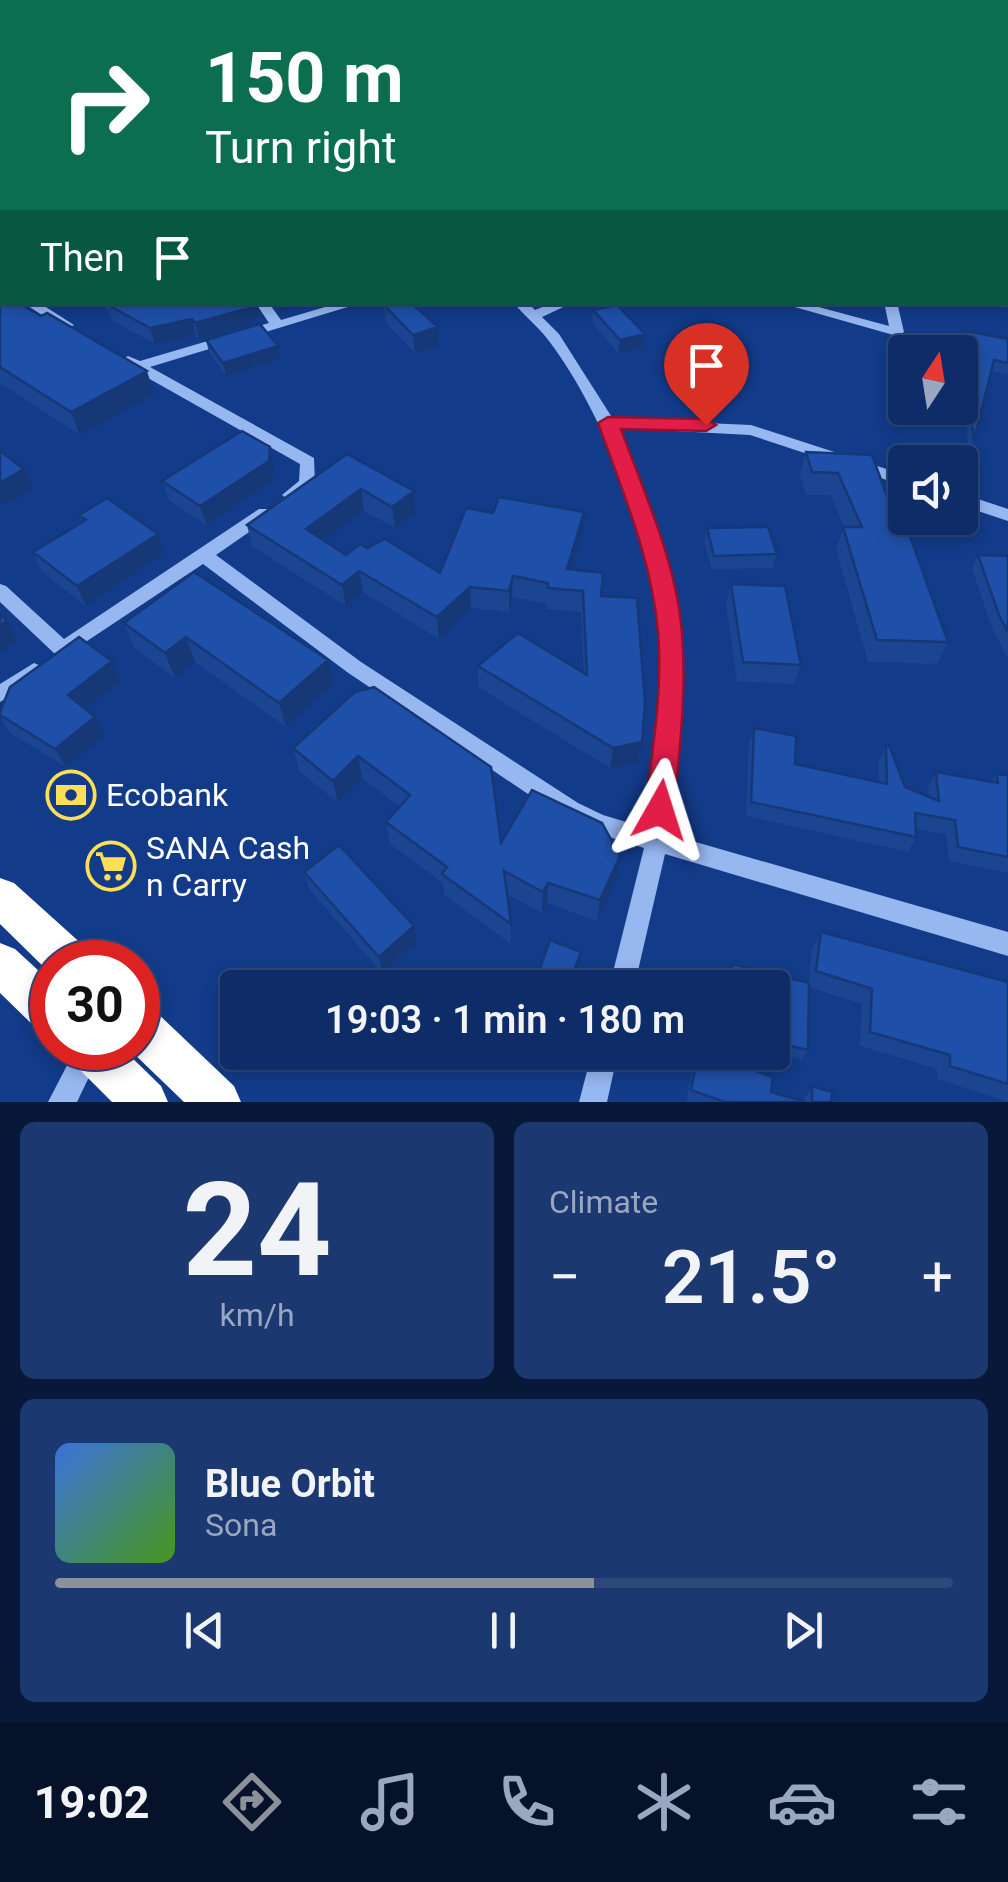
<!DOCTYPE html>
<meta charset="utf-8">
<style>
:root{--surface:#0e2c67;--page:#1c3870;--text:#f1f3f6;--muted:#9ba7c0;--line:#2e487b;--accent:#8c9099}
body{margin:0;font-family:Roboto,sans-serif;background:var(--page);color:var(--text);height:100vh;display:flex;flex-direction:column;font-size:38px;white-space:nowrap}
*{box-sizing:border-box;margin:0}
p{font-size:32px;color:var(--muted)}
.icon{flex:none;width:55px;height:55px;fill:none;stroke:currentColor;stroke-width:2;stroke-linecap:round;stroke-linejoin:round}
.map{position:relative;height:1102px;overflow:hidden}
.drawer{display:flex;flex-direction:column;gap:20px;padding:20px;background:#081839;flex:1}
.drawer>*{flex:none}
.hud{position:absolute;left:0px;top:0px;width:1010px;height:305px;box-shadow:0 5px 15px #0003,0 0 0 2px var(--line);background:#0b6e4f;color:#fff;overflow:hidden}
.needle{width:65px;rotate:12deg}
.buttons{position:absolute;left:888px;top:335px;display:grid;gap:20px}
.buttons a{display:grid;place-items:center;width:90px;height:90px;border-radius:10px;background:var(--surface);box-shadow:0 5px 15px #0003,0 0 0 2px var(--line);font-size:50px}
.speed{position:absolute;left:30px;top:940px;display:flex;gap:20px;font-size:50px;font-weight:700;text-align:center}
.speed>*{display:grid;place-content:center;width:130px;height:130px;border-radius:50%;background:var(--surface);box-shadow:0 5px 15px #0003,0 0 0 2px var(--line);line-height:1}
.speed .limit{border:15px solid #d22;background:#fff;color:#111}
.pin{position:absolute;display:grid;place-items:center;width:85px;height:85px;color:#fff;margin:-102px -42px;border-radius:50% 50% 50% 0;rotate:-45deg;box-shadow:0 0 10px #0007}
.pin .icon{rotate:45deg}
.me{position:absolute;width:110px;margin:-55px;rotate:6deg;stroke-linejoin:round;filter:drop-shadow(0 0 8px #0008)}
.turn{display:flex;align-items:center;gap:35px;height:210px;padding:0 40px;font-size:45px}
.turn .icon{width:130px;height:130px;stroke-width:2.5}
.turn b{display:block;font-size:70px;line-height:85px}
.then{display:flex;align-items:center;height:95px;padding:0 40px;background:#0003;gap:20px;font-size:38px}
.big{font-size:75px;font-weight:600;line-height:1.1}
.drawer .widget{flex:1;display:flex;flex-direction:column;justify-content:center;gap:15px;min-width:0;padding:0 35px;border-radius:15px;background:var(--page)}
.drawer .dial{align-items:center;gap:0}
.dial b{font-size:130px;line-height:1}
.song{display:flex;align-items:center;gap:30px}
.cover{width:120px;height:120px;border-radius:15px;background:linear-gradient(135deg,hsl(220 70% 55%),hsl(100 70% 35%))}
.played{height:10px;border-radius:5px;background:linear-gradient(90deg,var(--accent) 60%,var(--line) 60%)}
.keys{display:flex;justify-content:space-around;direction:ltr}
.heat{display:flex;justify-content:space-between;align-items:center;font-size:55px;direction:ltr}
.drawer .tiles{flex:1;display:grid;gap:20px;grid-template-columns:1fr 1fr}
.widget:last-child{grid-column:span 2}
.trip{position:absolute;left:220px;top:970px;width:570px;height:100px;border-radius:10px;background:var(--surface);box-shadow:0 5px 15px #0003,0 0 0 2px var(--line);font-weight:600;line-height:100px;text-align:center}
.menu{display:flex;height:160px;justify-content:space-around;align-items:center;background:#061229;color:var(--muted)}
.menu .icon{width:70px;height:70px}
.menu .active{color:var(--accent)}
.menu b{font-size:45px;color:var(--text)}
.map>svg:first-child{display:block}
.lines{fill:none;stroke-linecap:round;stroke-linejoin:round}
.river{stroke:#0b2965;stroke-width:40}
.path{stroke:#97b7f1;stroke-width:2.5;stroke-dasharray:2.5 4;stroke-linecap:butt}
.minor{fill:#97b7f1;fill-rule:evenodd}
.highway{fill:#fff;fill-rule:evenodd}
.wall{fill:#1b4591}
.shaded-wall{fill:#163876}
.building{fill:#1f50a9;stroke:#163876;stroke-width:2.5}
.route{fill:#e11d48;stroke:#92132f;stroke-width:2.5}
.labels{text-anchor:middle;stroke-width:10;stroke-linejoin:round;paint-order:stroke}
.near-poi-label{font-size:32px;fill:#fff;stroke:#123b89;text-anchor:start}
</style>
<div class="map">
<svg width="1008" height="1102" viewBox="0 0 1008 1102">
<rect width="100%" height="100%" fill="#123b89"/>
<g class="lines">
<path class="river" d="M901 2 933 0"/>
<path class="path" d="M911 336 959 350"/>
<path class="minor" d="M203 0H212L214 2H206Z
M2 70V76L0 77V71Z
M0 169H2V177H0Z
M2 249V257L0 258V250Z
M0 282 2 283V292L0 291Z
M22 302H38L74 325 67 329 62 328Z
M255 302H268L281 320 342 302H364L150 367 314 458 315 483 290 501 282 495 299 481 300 464 132 369 121 360 128 356 140 361 269 323Z
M513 302H527L535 310 555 302H574L542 317 559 334 613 419 751 425 905 475V486L750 435 618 428 659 537 679 631 680 708 668 834 1008 932V956L665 854 634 988H609L644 848 590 831 562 817 347 672 203 564 63 657 56 655 0 602V584L6 586 64 639 259 509H271L273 513 271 517 216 555 361 662 578 803 603 815 646 828C654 764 667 695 660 630 650 538 605 415 549 341 539 327 524 316 513 302Z
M777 302H800L889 326 884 302H897L904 332 897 336Z
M960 493 1008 509V521L960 505Z
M34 663 41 666 44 671 41 676 0 702V684Z
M76 1048H103L77 1102H48Z
M592 1052H618L607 1102H579Z"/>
<path class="highway" d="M0 878 14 883 85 947 91 962H52V975L0 924Z
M0 943 15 949 52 983V1034L36 1028 0 993Z
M138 1004 154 1010 234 1086 241 1102H184L128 1048H138Z
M67 1048H122L161 1086 168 1102H112L74 1064Z"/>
</g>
<path class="wall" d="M0 293 154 394 80 435 0 383Z
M103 302H258L260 317 251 319 252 324 199 339 196 335 155 344 113 321Z
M384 305 439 346 415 353 386 323Z
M593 310 643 347 618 353 592 322Z
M966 331 1008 339V375L991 371 974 440 969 451 964 404 968 370 960 365V352H957Z
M206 340 280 358 226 376 209 352Z
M806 452 887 496 948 642 937 664 868 662 836 549 844 527 831 495H806L800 474Z
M347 454 414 491 415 512 395 528 364 511 323 541 346 555 367 548 440 573 582 534 572 570 601 596 642 742 638 762 610 768 478 687V666L584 673 581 612 547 609V604L512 597 509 612 471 608 439 639 363 592 346 606 252 546 247 525Z
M274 466 273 480 206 525 169 500 162 481Z
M79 515 164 553 86 606 42 572 33 552 82 522Z
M707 528 777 554 773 568 712 569 704 541Z
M978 555 1008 556V659L992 628 972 568Z
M731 584 801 665 794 684 737 681 726 604Z
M124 623 328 660 333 685 286 727 195 662 175 678 134 648Z
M112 661 120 681 85 708 105 736 66 767 10 733 0 716V712Z
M355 692 501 843 617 877 597 921 547 903 542 913 507 894 511 924V944L444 895 443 883 390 844 386 822 400 807 362 778 338 803 299 771 293 748Z
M754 728 795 764 879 782V761L886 746 905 787 929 797 928 787 936 772 991 782 997 774 1008 775V873L949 861 946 834 916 829V837L908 852 746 816 749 743Z
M304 872 414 926 417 942 382 973 310 890Z
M821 932 1008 982V1102L937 1079V1069L860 1046 862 1004 809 987 808 1050 802 1060 771 1052H772V988H727L728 975 732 964 809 982 812 948Z
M698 1052 771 1092 804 1102 805 1098 812 1086 831 1102H686L693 1064Z"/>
<path class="shaded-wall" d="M2 217V233L0 234V218Z
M252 302H258L260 317 251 319 252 324 199 339 195 323Z
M278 302H311L279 311Z
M192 319 196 335 155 344 150 328Z
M438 327 439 346 415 353 413 335Z
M645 334 643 347 618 353 620 340Z
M278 346 280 358 226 376 223 363Z
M147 371 154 394 80 435 71 412Z
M270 447 274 466 273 480 206 525 200 506Z
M24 469 33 489 3 505 0 499V483Z
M361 489 364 511 310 551 306 529Z
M414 491 415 512 395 528 392 507Z
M584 512 582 534 566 591 567 569Z
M158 534 164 553 86 606 77 586Z
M359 571 363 592 346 606 342 585Z
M513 576 512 597 509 612V591Z
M470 587 471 608 439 639 437 617Z
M7 621 17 641 0 652V625Z
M186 637 195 662 175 678 165 653Z
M328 660 333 685 286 727 279 703Z
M112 661 120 681 77 714 68 695Z
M95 717 105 736 66 767 55 749Z
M642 742 638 762 610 768 613 748Z
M358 756 362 778 338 803 333 781Z
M620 856 617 877 597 921 600 900Z
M548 883 547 903 542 913 543 892Z
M414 926 417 942 382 973 379 957Z
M581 952 579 963 571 988H568Z"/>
<path class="building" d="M0 0H195L198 2H2V62L0 57Z
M242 0H256L255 2H241Z
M304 0H393L392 2H307Z
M2 75V150H0V77Z
M0 185H2V217L0 218Z
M0 293 2 294V302H17L41 316 47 313 147 371 71 412 0 367Z
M107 302H252L246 304 249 308 195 323 192 319 150 328 108 305Z
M391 302H410L438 327 413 335 384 305Z
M617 305 645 334 620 340 593 310Z
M260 324 278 346 223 363 206 340Z
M966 331 1008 339V363L994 360 974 440 968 393 972 359 958 351Z
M242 431 270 447 269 461 200 506 162 481Z
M0 451 24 469 0 483Z
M806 452 872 455 887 496 903 528H907L948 642 877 640 843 527H862L838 473 812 472Z
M347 454 414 491 392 507 361 489 306 529 346 555 360 544 367 548 385 539 440 573 466 508 493 513 499 497 584 512 567 569 603 573 601 596 637 598 645 703 642 742 613 748 478 666 518 633 587 675 583 591 548 588V583L513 576 509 591 470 587 437 617 359 571 342 585 247 525Z
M107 498 158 534 77 586 33 552 86 520 79 515Z
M768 527 777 554 714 556 707 528Z
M978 555 1008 556V632L999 615Z
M194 572 328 660 279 703 186 637 165 653 124 623Z
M731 584 785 586 801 665 743 662Z
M0 615 7 621 0 625Z
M79 637 112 661 68 695 95 717 55 749 0 715V712L10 687Z
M374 687 491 767 501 843 532 790 602 823 620 856 600 900 548 883 543 892 504 871 511 924 442 874 447 867 386 822 410 795 358 756 333 781 293 748 355 692Z
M754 728 796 736 795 764 887 784 886 746 889 745 905 787 939 801 936 772 998 783 997 774 1008 775V857L958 847 955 820 915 813 916 837 751 802Z
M339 845 414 926 379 957 304 872Z
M821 932 1008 982V1084L950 1066V1055L870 1032 872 989 816 971Z
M550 940 581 952 568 988H533Z
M732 964 809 983 808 1050 772 1042V988H731Z
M698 1052 773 1077 771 1092 806 1102H725L691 1090Z
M812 1086 832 1092 831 1102H812Z"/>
<path class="route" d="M608 417 706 419 716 425 706 431 621 429C645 495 677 564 682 634 687 693 679 752 674 810L670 819 660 823 650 819 645 810C652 752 663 691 658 632 652 560 622 490 598 423Z"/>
<defs>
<g id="bank-ring" transform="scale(2.5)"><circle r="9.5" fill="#123b89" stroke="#ffde57" stroke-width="1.5"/><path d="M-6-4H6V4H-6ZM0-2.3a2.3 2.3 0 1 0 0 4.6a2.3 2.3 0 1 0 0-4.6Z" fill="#ffde57"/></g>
<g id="supermarket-ring" transform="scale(2.5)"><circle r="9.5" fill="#123b89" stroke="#ffde57" stroke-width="1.5"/><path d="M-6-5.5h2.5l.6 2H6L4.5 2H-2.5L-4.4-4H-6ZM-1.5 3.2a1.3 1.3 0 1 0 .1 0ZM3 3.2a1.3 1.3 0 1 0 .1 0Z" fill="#ffde57"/></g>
</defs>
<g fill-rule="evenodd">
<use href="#bank-ring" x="71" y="795"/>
<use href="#supermarket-ring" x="111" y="866"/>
</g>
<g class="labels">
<g class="near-poi-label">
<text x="106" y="806">Ecobank</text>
<text x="146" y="859">SANA Cash<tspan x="146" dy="37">n Carry</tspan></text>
</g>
</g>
</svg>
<div class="buttons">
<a><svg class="needle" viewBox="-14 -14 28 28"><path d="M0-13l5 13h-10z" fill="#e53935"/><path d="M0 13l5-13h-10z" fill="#9ba7c0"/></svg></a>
<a><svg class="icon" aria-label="sound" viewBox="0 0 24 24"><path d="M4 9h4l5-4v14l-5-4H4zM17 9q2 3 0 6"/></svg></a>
</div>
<div class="speed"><div class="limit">30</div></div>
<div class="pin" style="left:706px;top:425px;background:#d93025"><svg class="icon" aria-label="arrive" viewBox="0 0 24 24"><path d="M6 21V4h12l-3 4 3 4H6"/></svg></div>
<svg class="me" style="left:660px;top:810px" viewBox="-20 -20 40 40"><path d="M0-17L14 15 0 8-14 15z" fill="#e11d48" stroke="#fff" stroke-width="4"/></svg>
<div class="trip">19:03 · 1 min · 180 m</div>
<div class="hud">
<div class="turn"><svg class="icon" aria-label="right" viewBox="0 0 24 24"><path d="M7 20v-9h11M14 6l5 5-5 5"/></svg><div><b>150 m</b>Turn right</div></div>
<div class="then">Then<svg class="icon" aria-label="arrive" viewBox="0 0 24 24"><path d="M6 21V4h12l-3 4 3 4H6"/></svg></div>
</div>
</div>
<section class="drawer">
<div class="tiles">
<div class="widget dial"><b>24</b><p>km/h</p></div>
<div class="widget"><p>Climate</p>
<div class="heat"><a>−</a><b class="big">21.5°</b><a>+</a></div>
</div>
<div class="widget">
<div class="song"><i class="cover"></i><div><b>Blue Orbit</b><p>Sona</p></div></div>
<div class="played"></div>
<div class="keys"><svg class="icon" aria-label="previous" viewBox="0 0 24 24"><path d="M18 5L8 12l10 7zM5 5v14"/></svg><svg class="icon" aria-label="pause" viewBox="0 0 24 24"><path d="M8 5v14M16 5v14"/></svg><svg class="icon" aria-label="next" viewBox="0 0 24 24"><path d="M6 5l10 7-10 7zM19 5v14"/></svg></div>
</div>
</div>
</section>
<nav class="menu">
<b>19:02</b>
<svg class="icon active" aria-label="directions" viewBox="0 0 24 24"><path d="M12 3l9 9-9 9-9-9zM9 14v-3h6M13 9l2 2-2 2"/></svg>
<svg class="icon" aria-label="music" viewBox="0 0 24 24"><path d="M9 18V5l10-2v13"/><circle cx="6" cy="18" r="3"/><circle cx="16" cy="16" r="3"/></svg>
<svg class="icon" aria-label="phone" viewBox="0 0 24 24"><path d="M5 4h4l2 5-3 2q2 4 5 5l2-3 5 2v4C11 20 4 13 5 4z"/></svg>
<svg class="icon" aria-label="climate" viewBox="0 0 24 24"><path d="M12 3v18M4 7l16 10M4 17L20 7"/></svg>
<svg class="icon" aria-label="car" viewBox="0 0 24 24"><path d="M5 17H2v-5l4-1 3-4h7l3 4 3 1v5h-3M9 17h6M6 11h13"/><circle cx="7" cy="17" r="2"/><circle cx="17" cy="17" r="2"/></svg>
<svg class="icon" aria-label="filters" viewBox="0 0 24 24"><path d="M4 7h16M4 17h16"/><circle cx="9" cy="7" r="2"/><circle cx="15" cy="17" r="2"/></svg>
</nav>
